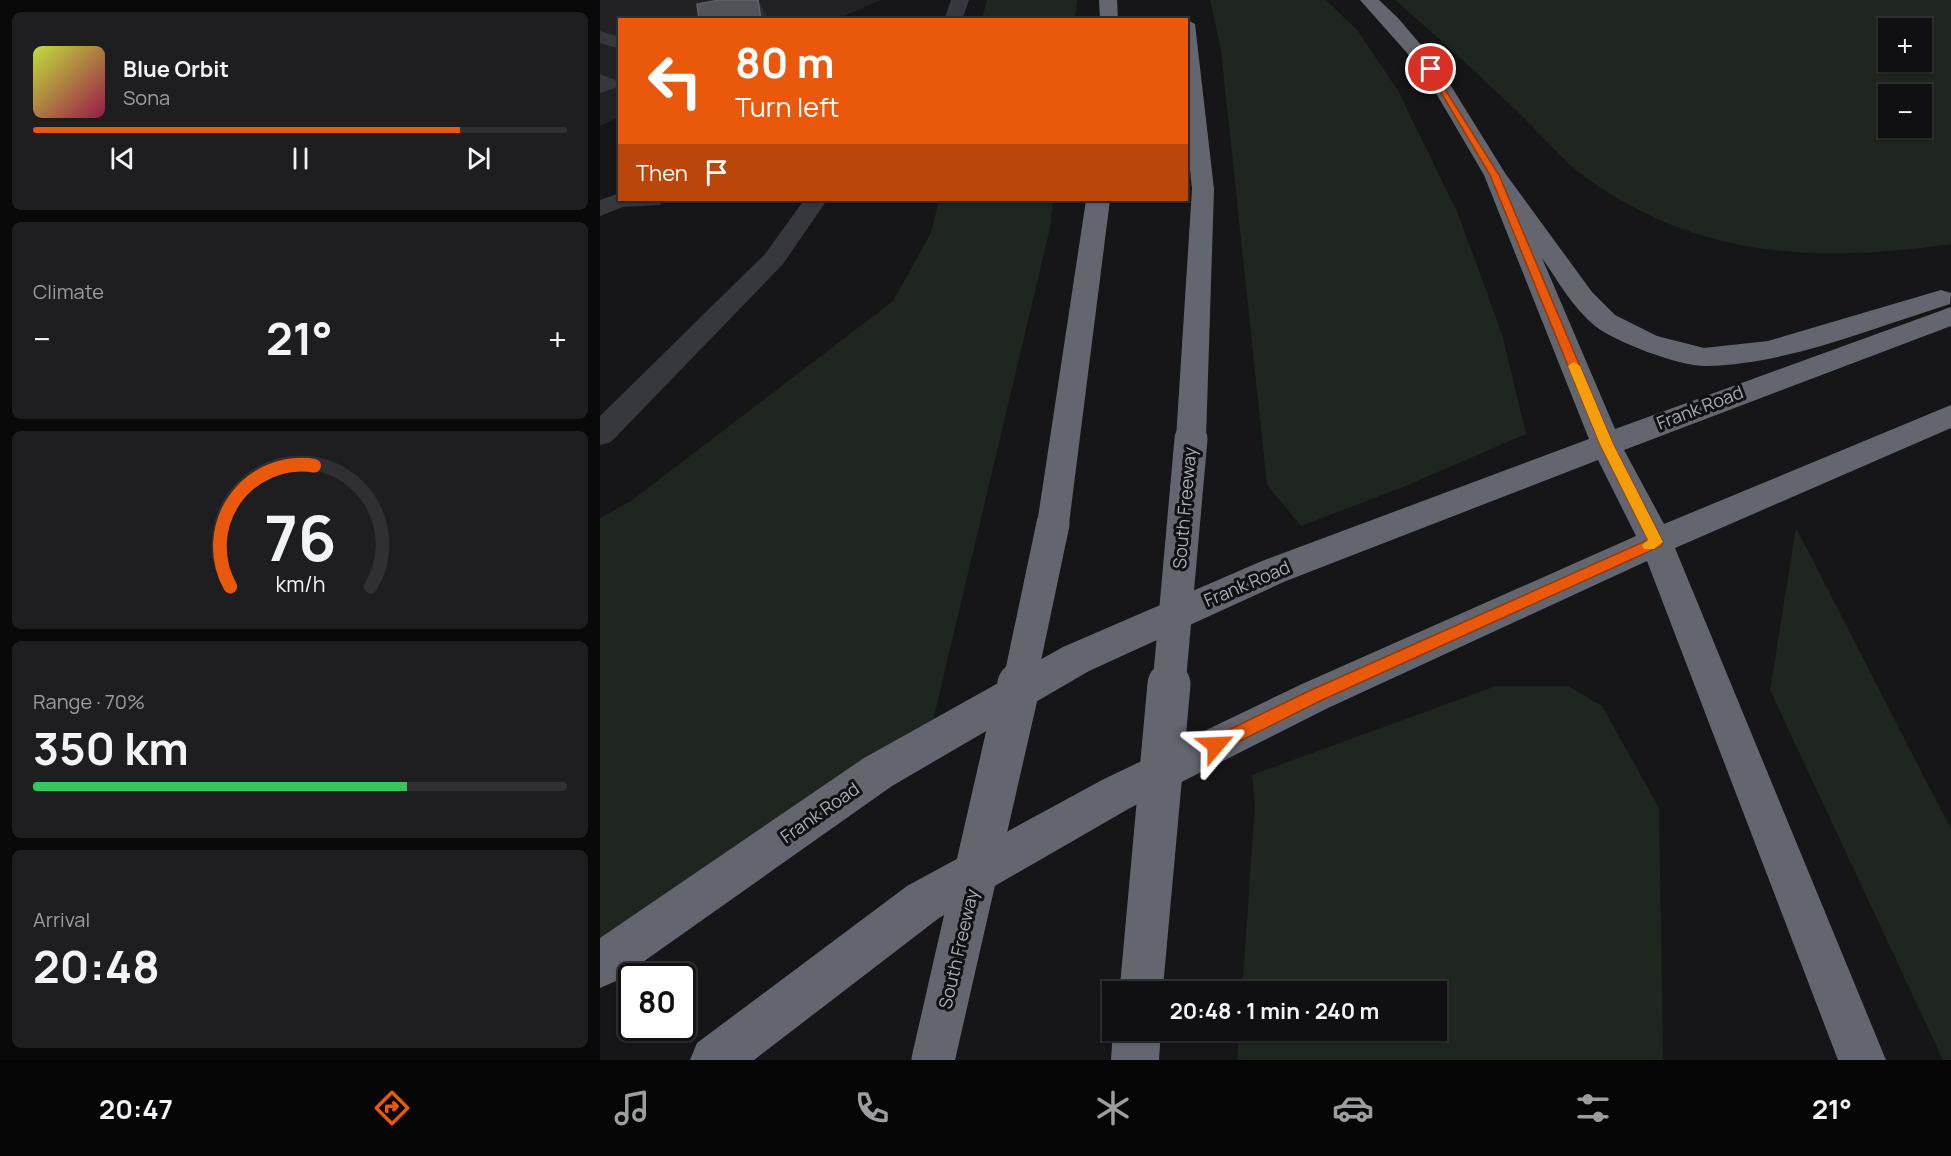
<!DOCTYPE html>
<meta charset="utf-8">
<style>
:root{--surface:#101012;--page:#1e1e20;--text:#f1f3f6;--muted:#9c9d9f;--line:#303032;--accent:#ea580c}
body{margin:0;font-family:Manrope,sans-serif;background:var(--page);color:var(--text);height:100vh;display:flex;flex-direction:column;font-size:22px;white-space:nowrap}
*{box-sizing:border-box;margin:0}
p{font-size:20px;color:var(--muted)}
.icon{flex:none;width:33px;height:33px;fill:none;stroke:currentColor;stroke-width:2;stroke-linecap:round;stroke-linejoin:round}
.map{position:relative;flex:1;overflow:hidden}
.details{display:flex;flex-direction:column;gap:12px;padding:12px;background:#09090a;width:600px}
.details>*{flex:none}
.hud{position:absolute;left:18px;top:18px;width:570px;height:183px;border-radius:0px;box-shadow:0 2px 4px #0004,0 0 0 2px var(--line);background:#ea580c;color:#fff;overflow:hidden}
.fabs{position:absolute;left:1278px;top:18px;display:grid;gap:12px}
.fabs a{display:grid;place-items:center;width:54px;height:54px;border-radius:0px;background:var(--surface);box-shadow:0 2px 4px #0004,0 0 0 2px var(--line);font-size:30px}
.speed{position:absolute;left:18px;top:963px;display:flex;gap:12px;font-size:30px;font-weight:700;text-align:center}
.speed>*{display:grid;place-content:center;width:78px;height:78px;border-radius:50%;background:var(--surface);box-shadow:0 2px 4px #0004,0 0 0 2px var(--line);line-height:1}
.speed .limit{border:3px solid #111;border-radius:9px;background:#fff;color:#111}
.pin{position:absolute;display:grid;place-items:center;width:51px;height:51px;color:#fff;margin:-26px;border:3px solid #fff;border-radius:50%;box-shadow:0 2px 6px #0007}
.me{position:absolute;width:66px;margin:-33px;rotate:64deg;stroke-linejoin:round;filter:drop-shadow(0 0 4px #0008)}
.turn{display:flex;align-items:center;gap:21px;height:126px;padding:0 18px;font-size:27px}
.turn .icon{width:78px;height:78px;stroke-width:2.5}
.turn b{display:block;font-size:42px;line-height:51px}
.then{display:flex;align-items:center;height:57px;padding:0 18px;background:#0003;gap:12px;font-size:22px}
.big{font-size:45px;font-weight:700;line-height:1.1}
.details .widget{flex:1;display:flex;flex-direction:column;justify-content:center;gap:9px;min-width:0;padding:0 21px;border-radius:9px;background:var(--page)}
.details .dial{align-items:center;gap:0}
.dial svg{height:156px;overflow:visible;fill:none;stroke:var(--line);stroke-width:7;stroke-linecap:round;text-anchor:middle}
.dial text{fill:var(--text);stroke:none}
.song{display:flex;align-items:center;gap:18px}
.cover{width:72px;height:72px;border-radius:9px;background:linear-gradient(135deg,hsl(70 70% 55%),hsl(340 70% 35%))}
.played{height:6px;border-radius:3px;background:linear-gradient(90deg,var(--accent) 80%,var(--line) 80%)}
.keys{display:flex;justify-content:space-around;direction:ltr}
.heat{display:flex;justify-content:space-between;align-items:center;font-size:33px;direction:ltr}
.charge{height:9px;border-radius:4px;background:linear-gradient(90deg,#34c759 70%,var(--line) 0)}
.trip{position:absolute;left:502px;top:981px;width:345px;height:60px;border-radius:0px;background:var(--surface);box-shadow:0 2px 4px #0004,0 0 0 2px var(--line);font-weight:700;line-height:60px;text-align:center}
.tab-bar{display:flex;height:96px;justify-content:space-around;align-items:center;background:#060607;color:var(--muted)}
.tab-bar .icon{width:42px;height:42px}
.tab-bar .selected{color:var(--accent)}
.tab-bar b{font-size:27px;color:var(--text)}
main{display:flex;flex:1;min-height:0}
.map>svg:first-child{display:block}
.built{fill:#222225}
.green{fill:#1e261f;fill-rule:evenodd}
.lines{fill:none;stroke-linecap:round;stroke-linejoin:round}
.minor{fill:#37383d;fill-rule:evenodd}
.highway{fill:#63666e;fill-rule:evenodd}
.highway-bridge-far1{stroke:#63666e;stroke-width:33}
.highway-bridge{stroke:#63666e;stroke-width:43}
.shaded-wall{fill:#2f3033}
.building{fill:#525359;stroke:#5f6168;stroke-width:1.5}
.route{fill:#ea580c;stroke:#983908;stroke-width:1.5}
.slow{fill:#f59e0b}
.labels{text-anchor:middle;stroke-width:6;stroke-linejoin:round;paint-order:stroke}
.street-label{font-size:18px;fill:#a8adb8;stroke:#111113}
</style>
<main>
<section class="details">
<div class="widget">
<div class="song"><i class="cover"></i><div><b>Blue Orbit</b><p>Sona</p></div></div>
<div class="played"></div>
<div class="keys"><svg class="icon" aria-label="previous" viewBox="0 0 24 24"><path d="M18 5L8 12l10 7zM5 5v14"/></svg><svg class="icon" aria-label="pause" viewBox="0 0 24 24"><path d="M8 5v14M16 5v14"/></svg><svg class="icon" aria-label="next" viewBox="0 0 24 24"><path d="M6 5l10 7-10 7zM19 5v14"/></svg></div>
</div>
<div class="widget"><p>Climate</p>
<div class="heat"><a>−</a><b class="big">21°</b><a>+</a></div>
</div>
<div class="widget dial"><svg viewBox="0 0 100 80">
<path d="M14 69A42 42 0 1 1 86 69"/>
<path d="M14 69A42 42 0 0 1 57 7" stroke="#ea580c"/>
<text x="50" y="56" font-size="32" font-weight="700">76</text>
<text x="50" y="72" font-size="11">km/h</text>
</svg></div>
<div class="widget"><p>Range · 70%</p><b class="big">350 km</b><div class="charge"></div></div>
<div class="widget"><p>Arrival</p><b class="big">20:48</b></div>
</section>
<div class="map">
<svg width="1351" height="1060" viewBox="0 0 1351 1060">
<rect width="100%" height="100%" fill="#161618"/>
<path class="built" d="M0 0H281L237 19 20 20 19 117 0 126Z"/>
<path class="green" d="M387 0H477L475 19H382Z
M610 0H726L757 30 797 89 857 211 902 334 926 434 803 487 701 526 667 485 621 50Z
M795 0H1351V244C1217 263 1099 259 985 177 962 160 941 134 920 114 879 75 838 37 795 0ZM1322 28V62H1288V28ZM1288 94H1322V128H1288Z
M339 200H453L450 228 331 729 0 943V518L31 501 293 301 331 233Z
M1196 528 1351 829V1060H1343L1170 690Z
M896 686H968L1002 706 1059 808 1063 1060H637L639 1031 837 1030V992L642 991 655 806 652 775Z"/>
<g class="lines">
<path class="minor" d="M351 0H369L362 20H344Z
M0 31 20 37V49L0 43Z
M0 74 15 80 18 84 15 88 0 93Z
M20 193V200H64L60 205 23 207 0 216V200Z
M204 200H227L183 264 11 442 0 445V416L165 254Z"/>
<path class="highway" d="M499 0H517L518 20H500Z
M760 0H779L798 18 838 65 905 173 992 292 1015 315 1057 336 1104 348 1168 341 1341 290 1351 293 1350 304C1273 328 1188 364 1107 366 1081 367 1015 342 995 326 973 308 958 281 942 258L1015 429 1351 307V326L1024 450 1064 524 1351 405V428L1075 548 1286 1060H1238L1047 561 728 708 530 808 339 918 154 1060H90L97 1043 307 886 502 780 702 684 1036 536 998 460 686 581 489 671 292 786 16 981 0 988V938L264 758 463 647 662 561 989 439 884 175 823 71Z
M586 19 595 24 614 189 606 439 602 447 591 450 580 447 576 439 592 189 586 131V20H582Z
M486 200H510L469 524 465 533 453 537 441 533 437 524Z
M513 1030H561L559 1060H511Z"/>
<path class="highway-bridge-far1" d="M419 685 453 524
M569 685 591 439"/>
<path class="highway-bridge" d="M541 992 569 684
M333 1060 419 684"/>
</g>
<path class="shaded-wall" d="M158 0H159L167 20H161Z"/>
<path class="building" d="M120 0H158L161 20H99L97 4Z"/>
<path class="route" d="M831 67 899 175 1013 444 1063 542 1061 546 720 701 616 753 610 750 607 745 610 739 709 691 1048 540 1000 444 890 175 827 69Z"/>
<path class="slow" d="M974 362 980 366 1013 444 1063 542 1054 549H1044L1042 545 1048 540 1000 444 968 366Z"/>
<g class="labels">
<g class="street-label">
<text transform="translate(1100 408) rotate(-21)" y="6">Frank Road</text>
<text transform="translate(585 508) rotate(-85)" y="6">South Freeway</text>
<text transform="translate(647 584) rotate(-23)" y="6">Frank Road</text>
<text transform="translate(220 813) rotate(-35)" y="6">Frank Road</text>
<text transform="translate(359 949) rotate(-77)" y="6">South Freeway</text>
</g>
</g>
</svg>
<div class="fabs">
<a>+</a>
<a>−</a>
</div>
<div class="speed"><div class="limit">80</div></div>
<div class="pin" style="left:831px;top:69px;background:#d93025"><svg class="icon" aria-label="arrive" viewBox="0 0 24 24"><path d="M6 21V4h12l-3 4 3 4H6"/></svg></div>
<svg class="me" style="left:616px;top:745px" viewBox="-20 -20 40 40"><path d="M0-17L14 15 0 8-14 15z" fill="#ea580c" stroke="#fff" stroke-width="4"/></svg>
<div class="trip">20:48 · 1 min · 240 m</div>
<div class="hud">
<div class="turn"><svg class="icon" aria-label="left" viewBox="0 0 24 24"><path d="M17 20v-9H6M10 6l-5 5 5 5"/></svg><div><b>80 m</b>Turn left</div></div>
<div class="then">Then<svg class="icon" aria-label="arrive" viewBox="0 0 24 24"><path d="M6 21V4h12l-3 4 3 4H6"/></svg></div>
</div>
</div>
</main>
<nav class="tab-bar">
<b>20:47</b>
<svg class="icon selected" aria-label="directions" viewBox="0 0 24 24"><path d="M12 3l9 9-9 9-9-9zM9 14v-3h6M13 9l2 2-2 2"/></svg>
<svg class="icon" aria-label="music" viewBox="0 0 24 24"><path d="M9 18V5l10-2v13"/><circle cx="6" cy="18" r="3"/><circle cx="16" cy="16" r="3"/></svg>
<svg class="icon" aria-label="phone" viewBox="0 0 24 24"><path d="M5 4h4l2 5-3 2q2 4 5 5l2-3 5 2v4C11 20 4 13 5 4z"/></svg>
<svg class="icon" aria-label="climate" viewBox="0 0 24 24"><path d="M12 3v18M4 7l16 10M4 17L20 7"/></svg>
<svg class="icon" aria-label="car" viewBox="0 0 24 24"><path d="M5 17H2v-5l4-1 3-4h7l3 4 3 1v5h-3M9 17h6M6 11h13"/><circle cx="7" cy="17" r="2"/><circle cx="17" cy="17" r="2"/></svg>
<svg class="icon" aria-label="filters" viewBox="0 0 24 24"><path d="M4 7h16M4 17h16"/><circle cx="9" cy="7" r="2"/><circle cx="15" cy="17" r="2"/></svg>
<b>21°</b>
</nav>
